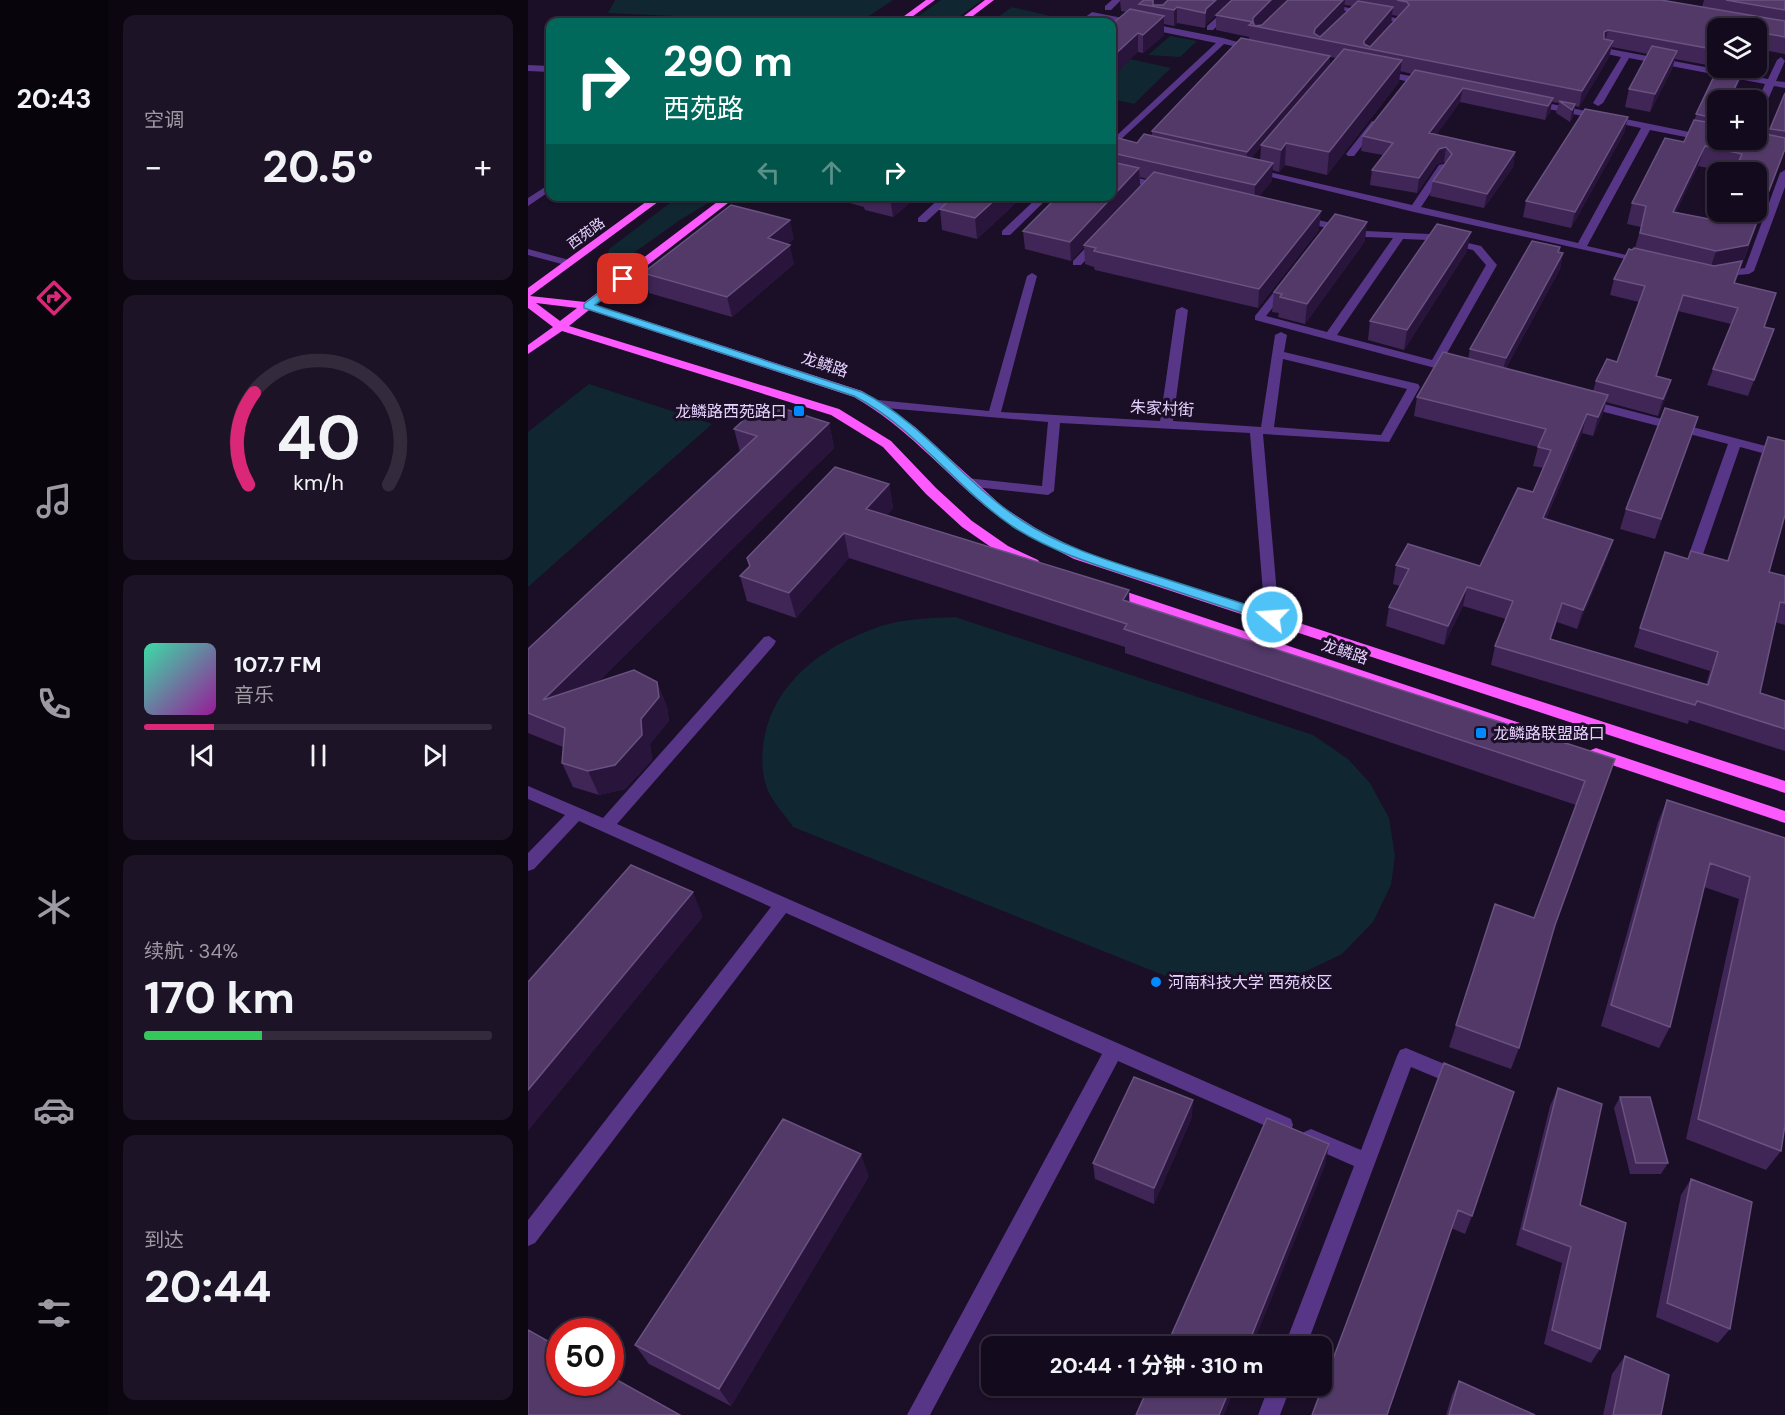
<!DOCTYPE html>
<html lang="zh">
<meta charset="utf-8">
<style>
:root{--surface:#140a1d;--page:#1d1326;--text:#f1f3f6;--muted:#9d9aa4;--line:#332b3b;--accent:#db2777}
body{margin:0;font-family:"DM Sans","Noto Sans SC",sans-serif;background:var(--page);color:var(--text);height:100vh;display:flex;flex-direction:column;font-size:22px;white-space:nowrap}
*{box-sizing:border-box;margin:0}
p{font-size:20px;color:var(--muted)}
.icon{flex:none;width:33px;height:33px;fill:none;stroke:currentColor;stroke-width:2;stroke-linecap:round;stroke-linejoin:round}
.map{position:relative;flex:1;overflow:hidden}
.side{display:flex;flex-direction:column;gap:15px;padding:15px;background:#0b0610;width:420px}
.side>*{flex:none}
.hud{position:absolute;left:18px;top:18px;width:570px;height:183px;border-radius:12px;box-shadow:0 2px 4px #0004,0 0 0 2px var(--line);background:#00695c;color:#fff;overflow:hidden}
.controls{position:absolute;left:1179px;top:18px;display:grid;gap:12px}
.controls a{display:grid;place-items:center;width:60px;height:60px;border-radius:12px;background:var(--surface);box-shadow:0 2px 4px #0004,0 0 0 2px var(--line);font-size:30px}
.speed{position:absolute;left:18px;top:1318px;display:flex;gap:12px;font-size:30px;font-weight:700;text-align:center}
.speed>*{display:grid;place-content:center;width:78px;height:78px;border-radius:50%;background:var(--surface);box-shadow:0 2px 4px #0004,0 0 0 2px var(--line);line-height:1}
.speed .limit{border:9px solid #d22;background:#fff;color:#111}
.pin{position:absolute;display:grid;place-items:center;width:51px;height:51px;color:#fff;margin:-26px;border-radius:12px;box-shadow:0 3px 9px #0006}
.me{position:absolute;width:66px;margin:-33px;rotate:288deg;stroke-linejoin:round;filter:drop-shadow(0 0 4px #0008)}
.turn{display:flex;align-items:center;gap:21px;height:126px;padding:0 18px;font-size:27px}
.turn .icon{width:78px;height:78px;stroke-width:2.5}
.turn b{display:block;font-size:42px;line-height:51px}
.lanes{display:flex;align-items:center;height:57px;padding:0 18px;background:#0003;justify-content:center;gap:30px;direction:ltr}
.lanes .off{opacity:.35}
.big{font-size:45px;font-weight:700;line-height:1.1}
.side .card{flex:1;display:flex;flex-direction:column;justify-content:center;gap:9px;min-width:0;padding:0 21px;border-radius:12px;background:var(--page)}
.side .dial{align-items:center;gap:0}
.dial svg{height:156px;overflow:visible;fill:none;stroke:var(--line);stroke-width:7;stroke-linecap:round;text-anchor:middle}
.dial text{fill:var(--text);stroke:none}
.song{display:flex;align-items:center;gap:18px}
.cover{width:72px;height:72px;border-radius:9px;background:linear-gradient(135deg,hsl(160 70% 55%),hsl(300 70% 35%))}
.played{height:6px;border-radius:3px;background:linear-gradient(90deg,var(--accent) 20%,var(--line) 20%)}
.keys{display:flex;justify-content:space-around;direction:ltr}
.heat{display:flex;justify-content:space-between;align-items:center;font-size:33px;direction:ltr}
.charge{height:9px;border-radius:4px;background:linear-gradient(90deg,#34c759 34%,var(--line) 0)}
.trip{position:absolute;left:453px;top:1336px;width:351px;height:60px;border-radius:12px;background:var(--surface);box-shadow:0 2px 4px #0004,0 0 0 2px var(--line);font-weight:700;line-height:60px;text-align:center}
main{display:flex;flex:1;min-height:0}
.dock{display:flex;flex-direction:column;width:108px;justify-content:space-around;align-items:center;background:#08040c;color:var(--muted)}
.dock .icon{width:42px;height:42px}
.dock .selected{color:var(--accent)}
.dock b{font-size:27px;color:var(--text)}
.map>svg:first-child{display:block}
.green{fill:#102631}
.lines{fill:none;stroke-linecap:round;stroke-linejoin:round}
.minor{fill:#573688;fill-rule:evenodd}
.major{fill:#fc5aff;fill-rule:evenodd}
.wall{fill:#402656;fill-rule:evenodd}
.shaded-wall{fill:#29153b}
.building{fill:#523968;stroke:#695180;stroke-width:1.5;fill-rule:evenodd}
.route{fill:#4fc3f7;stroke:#337fa1;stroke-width:1.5}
.poi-dot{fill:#008afe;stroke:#1b0e27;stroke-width:2}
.labels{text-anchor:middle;stroke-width:6;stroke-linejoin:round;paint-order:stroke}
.far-street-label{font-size:14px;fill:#e8d3ff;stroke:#1b0e27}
.street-label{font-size:16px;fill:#e8d3ff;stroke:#1b0e27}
.poi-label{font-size:16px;fill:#e8d3ff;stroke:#1b0e27;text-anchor:start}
</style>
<main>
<nav class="dock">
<b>20:43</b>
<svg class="icon selected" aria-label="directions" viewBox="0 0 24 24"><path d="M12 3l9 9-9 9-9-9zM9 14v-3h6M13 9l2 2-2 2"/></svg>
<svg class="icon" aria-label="music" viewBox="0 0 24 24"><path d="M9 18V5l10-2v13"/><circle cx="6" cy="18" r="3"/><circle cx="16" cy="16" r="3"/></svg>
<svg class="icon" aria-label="phone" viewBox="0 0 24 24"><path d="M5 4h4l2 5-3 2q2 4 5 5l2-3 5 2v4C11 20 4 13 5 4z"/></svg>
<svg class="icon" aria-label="climate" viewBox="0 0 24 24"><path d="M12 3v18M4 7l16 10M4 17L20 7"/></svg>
<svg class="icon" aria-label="car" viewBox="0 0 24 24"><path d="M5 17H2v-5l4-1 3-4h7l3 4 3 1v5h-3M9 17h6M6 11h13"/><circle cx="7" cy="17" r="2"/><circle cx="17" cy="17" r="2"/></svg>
<svg class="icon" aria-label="filters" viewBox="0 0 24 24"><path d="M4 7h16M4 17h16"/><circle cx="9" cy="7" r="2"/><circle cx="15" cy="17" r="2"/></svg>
</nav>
<section class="side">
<div class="card"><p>空调</p>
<div class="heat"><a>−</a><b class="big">20.5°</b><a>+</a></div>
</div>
<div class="card dial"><svg viewBox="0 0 100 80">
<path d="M14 69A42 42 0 1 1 86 69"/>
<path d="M14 69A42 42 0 0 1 17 22" stroke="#db2777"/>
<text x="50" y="56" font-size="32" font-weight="700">40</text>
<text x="50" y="72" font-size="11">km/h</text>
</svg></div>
<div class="card">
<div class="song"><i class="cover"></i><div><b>107.7 FM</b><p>音乐</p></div></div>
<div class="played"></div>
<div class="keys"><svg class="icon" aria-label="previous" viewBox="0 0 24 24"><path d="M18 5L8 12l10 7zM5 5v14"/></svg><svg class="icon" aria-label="pause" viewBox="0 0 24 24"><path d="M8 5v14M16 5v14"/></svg><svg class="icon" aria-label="next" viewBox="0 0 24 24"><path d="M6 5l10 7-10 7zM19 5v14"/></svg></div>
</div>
<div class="card"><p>续航 · 34%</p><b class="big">170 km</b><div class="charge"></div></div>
<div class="card"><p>到达</p><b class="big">20:44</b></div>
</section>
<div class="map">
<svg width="1257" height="1415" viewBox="0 0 1257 1415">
<rect width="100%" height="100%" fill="#1b0e27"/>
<path class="green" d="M87 0H365L332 22H149L144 16 80 13Z
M413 0H454L424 22H382Z
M484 7 540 20 536 22H463Z
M642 36 669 41 652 57 620 55Z
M602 59 643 68 606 104 584 99V77Z
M150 197H190L152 220 100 257 88 260 79 257 81 249Z
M61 384 184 424 0 587V432Z
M427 617 785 735 820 759 842 783 861 818 867 856 863 885 845 922 814 954 760 980 717 988 655 983 265 827C258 816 247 805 241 793 235 780 233 763 235 749 240 689 289 650 342 630 369 619 398 618 427 617Z"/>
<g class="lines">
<path class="minor" d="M584 0H593L583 10H577V6Z
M708 0H717L685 30H679V26Z
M767 0H784L877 20 873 23Z
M564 12 695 38 731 48 727 51 696 44 589 143 584 140 586 138 688 43 566 18 560 22H551Z
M1077 48 1240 79 1249 60 1253 57 1257 61 1248 81 1257 82V88L1246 86 1233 115 1228 118V104L1237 84 1101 58 1075 103 1070 106 1065 103 1093 57 1074 53V49Z
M0 65 22 66V72L0 71Z
M851 70 898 79 903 82 898 85 848 75V71Z
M1004 100 1181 136 1183 138 1178 141 1122 130 1059 246 1120 260V264L886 212 719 171 724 168 884 205 911 165 915 164 920 167 893 207 1050 243 1113 128 1001 105V101Z
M844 121 852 123 826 156H820L818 154Z
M1257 170V187L1226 271 1221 274 1188 277V273L1217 268 1252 173Z
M584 172 640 185 641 187 636 190 584 178Z
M22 184V191L0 206V198Z
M414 196H426L398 222H390V218Z
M511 196H522L482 235H474V231Z
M773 216 838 231 901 234 953 246 969 265 914 362 930 366V372H922L727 320V316L753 283 757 282 763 285 738 316 799 332 865 238 838 237 769 221V217ZM875 239 901 240 945 250 958 265 904 360 809 335Z
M569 239 574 242 573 244 553 265H545V261L565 240Z
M0 249 45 261 46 263 41 266 0 255Z
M504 273 509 276 473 412 632 421 648 310 654 307 660 310 645 421 733 427 747 335 753 332 759 335 756 352 890 384 892 387 861 442 735 434 751 617 749 621H739L737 617 722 433 532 423 526 491 520 495 438 486 432 482 438 478 514 486 520 422 346 407V401L350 400 461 411 499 276ZM755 359 879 389 853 435 746 427Z
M1057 399 1257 451V459L1212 447 1175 554 1173 557H1163L1161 554 1200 444 1053 406V400Z
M241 636 248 641 246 645 89 824 763 1119 765 1125 763 1131 756 1134 590 1061 402 1415H379L574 1054 258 913 7 1243 0 1246V1220L243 907 51 821 6 869 0 871V853L37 815 0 799V786L75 818 236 637Z
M878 1048 938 1073 940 1079 938 1085 931 1087 883 1067 778 1347H756L826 1166 776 1144 773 1138 776 1132 783 1129 833 1150 869 1056 872 1050Z
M741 1386H763L752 1415H730Z"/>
<path class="major" d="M398 0H407L377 22H368Z
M457 0H466L437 22H428Z
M126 196H138L2 296 57 302 197 196H209L68 305 334 391 387 427 475 507 509 529 556 553 1257 781V793L546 559C515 543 483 528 456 505 412 468 376 425 326 397L61 310 41 326 311 409 363 441 408 488 444 521 480 546 510 560 512 563 510 566H500L470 552 434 527 398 494 355 447 303 415 34 331 0 354V345L25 327 0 308V288ZM8 303 49 308 32 321Z
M584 587 1013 730 1016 734 1013 738H1003L579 595 577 592Z
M1068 748 1257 811V823L1063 758 1060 754 1063 750Z"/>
</g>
<path class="wall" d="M592 0H758L733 25H734L760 0H1133L1174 7 1176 0H1257V54L1230 49 1228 52V28H1190V67L1147 59 1144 69 1122 112 1097 107 1101 89 1120 54 1084 47 1081 57 1051 107 1047 106 1045 117 1042 122 1028 113 1031 103 1024 102 1022 112 1017 120 932 102 908 135 987 152 985 167 956 208 902 196 905 181 917 163 916 162 909 164 889 193 842 185 844 170 855 155 833 151 835 136 884 74 872 71 871 82 799 175 757 165 751 172 744 170V181L731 196 791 230 730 308 567 270 566 267 557 264 556 247 543 261 497 249 495 231 584 196V145L609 143 624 136V131L721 39V37L688 30V15L694 10 678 24 677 28 649 23 646 26 636 24V35L615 53 610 52 598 12 593 11ZM816 5 825 6 799 31 816 13ZM864 15 870 16 843 46 863 23ZM802 57 808 58 801 67ZM733 147 732 161 723 158ZM612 177 619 179 612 186Z
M1190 68H1222L1221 70 1217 69 1216 72H1215L1212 81 1190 100V140L1240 134 1257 93V150L1207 283 1236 327 1246 329 1220 396 1179 385 1185 369 1203 324 1150 311 1128 376 1138 397 1130 416 1078 402 1075 413 1065 436 1054 433 1018 519 1085 540 1079 558 1049 629 1029 622 1023 639 1178 685 1182 671 1106 647 1130 571 1160 559 1199 561 1233 455 1240 437 1241 572 1257 576V625L1247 622 1232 693 1257 701V751L1161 720 1160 724 963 665 967 646 978 619 935 606 916 645 858 626 861 607 872 586 865 584 868 565 952 566 1005 492 1016 468 1005 466 1010 447 886 416 889 397 940 359 942 349 1032 247 1031 252 1035 253 1032 269 978 368 1065 391 1068 381 1089 362 1111 302 1082 295 1086 279 1104 250 1107 248 1113 227 1099 224 1104 203 1156 142ZM1170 166 1200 172H1228L1186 220 1148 212Z
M1100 117 1096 133 1043 228 995 217 998 201Z
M66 196H91L85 201Z
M297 196H390L365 217 337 210 336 207Z
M426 196H495L449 239 414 230 412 209Z
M266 239 260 244 266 264 204 317 121 293 115 273Z
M837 241 777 324 750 317 751 313 744 312 746 292Z
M939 251 876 350 840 340 842 321Z
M1170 417 1127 539 1092 529 1098 509Z
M301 423 306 448 70 682H129L139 707 141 721 122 744 124 760 97 789 71 795 45 787 34 763 35 747 0 733V649L212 452 206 429Z
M361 484 365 508 359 515 601 590V602L1087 759 1027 925 991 1048 983 1069 921 1047 967 904 1006 918 1048 805 597 653V647L321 558 268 618 219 601 212 576Z
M1139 800 1257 838 1253 1151 1238 1170 1158 1139 1211 899 1176 887 1142 1027 1131 1048 1073 1026 1130 822Z
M916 1063 944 1216 937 1234 923 1228Z
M1030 1088 1052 1205 1072 1349 1063 1363 1016 1344 1034 1263 988 1245 1022 1106Z
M1092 1097 1140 1163 1133 1174H1102L1086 1108Z
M664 1117 626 1204 567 1179 565 1163Z
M341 1176 203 1406 121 1364 107 1345Z
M1163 1179 1202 1329 1190 1343 1128 1317 1153 1195Z
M1097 1356 1133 1415H1075L1084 1374Z
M931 1381 1007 1415H918L924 1395Z"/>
<path class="shaded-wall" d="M625 0H641L632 8 626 6Z
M688 0H705L678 24 677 28 678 9Z
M743 0H758L731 27 724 26 725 18Z
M815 0H817L816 13 792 39 786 33 787 29Z
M649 7V23L646 26V10Z
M865 7 863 23 841 49 835 48 836 41Z
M636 16V35L615 53V35Z
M1080 30 1076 46V32Z
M610 33V52L584 77V57Z
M1085 41 1081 57 1051 107 1054 91Z
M1149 51 1144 69 1122 112 1127 94Z
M802 56 801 67 718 165 719 152Z
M874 60 871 82 799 175 801 152Z
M1216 68 1212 81 1203 100H1201Z
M935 88 932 102 899 148 901 133Z
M1025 98 1022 112 1017 120 1020 106Z
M1047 104 1045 117 1042 122 1044 110Z
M1100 117 1096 133 1043 228 1047 212Z
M758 143 757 165 751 172 753 150Z
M1177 146 1170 166 1139 232 1145 212Z
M918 147 916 162 909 164 889 193 891 178 911 149Z
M1257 150 1213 266 1181 272 1188 251Z
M987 152 985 167 956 208 959 194Z
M745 163 744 181 726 203 727 185Z
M611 168 612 186 556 245V247L543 261 542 242Z
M83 196H91L85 201Z
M363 196H390L365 217 362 197Z
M471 196H495L449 239 447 218Z
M793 211 791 230 730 308 731 289Z
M262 220 266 239 244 258 240 238Z
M839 222 837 241 777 324 779 304Z
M943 232 939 251 876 350 879 330Z
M262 245 266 264 204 317 199 297Z
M1035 253 1032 269 974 375 978 358Z
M1143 380 1138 397 1130 416 1135 399Z
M1080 395 1075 413 1065 436 1070 417Z
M1059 414 1054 433 1010 537 1015 518Z
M301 423 306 448 27 725 15 700Z
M361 484 365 508 343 533 338 509Z
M316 533 321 558 268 618 261 593Z
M1085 540 1079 558 1049 629 1055 610Z
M939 587 935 606 916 645 920 626Z
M601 590 602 615 595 600Z
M1034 603 1029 622 1016 658 1022 639Z
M129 682 139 707 141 721 122 744 124 760 97 789 71 795 60 771 113 719Z
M165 892 175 917 0 1131V1090Z
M665 1100 664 1117 626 1204V1188Z
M801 1144 797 1166 724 1347H719Z
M333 1154 341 1176 203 1406 191 1389Z
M703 1386H708L696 1415H691Z"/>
<path class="building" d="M616 0H625V5H635L640 0H688L678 9 677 13 649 7 646 10 611 4Z
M704 0H743L725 18V22L688 15Z
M760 0H815L787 29 786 33 792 37 830 1 865 7 836 41V44L842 47 881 5 879 2 869 0H1133L1257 21V37L1235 33 1228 48V28H1190V50L1080 30 1076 32V39L1085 41 1054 91 721 25 725 22 727 26 734 25Z
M1198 0H1257V10Z
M602 9 636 16 615 35 610 33 584 57V24Z
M713 38 802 56 719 152 624 131Z
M1124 46 1149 51 1127 94 1101 89Z
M816 49 874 60 801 152 758 143 753 150 733 145Z
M1190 68H1216L1201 100H1190V119L1168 114Z
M887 70 1025 98 1020 106 935 88 901 133 987 152 959 194 905 181 924 154 918 147 911 149 891 178 844 170 865 143 835 136Z
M1257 93V131L1242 129Z
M1031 101 1047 104 1044 110Z
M1057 109 1100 117 1047 212 998 201Z
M1166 120 1190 124V140H1228V132L1257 138V149L1220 245 1188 251 1112 233 1118 206 1104 203 1137 138 1156 142ZM1177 146 1214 154 1206 172H1228V212H1190L1186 220 1145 212Z
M616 134 745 163 727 185 584 153V145L590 138 609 143Z
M584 162 611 168 542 242 495 231 530 196H584Z
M626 172 793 211 731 289 566 251 568 248 556 245Z
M426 196H471L447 218 412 209Z
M203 205 262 220 240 238 262 245 199 297 115 273Z
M807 214 839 222 779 304 752 297 754 294 746 292Z
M909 224 943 232 879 330 842 321Z
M1004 241 1032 247 1030 252 1035 253 978 358 942 349Z
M1106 248 1186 266 1214 261 1206 283 1248 293 1236 327 1246 329 1226 380 1185 369 1210 308 1155 295 1128 376 1143 380 1135 399 1068 381 1079 359 1089 362 1117 286 1086 279 1101 249 1104 250Z
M915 352 1080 395 1070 417 1059 414 1015 518 1085 540 1055 610 1034 603 1022 639 1180 685 1190 652 1112 628 1137 552 1160 559 1163 551 1200 561 1240 437 1257 441V515L1241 572 1257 576V603L1252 602 1232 693 1257 701V729L1169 701 1167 705 967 646 985 601 939 587 920 626 861 607 881 569 868 565 880 544 952 566 990 488 1005 492 1023 450 1010 447 1018 429 889 397Z
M235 402 301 423 15 700 106 670 129 682 131 697 113 719 114 735 87 765 60 771 34 763 37 728 0 713V649L229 436 206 429Z
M1137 408 1170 417 1133 519 1098 509Z
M307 467 361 484 338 509 601 590 595 600 1087 759 1027 925 991 1048 928 1025 967 904 1006 918 1057 781 596 629 599 624 316 533 261 593 212 576 222 566 219 558Z
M1139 800 1257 838V1125L1253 1151 1170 1119 1222 877 1182 863 1142 1027 1083 1005Z
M103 865 165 892 0 1090V982Z
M916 1063 986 1092 944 1216 930 1210 859 1415H784Z
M606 1077 665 1100 626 1188 565 1163Z
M1030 1088 1074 1104 1052 1205 1098 1223 1072 1349 1024 1330 1043 1247 995 1229Z
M1092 1097H1122L1140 1163H1108Z
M739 1118 801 1144 719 1347H638Z
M255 1119 333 1154 191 1389 107 1345Z
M1163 1179 1224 1202 1202 1329 1139 1303Z
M0 1330 32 1348V1383H82V1376L152 1415H0Z
M1097 1356 1141 1375 1133 1415H1085Z
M931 1381 1007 1415H921Z
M621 1386H703L691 1415H608Z"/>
<path class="route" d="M92 277 100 279 67 305 334 392C396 423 435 482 493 520 532 546 578 560 622 574 664 587 706 601 748 614L750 617 744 622C704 610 666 597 627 584 578 568 527 554 484 526 427 487 388 428 326 396L56 308V304Z"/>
<g class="poi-dot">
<rect x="265" y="405" width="12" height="12" rx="3"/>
<rect x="947" y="727" width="12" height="12" rx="3"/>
<circle cx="628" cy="982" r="6"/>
</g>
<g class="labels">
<g class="far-street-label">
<text transform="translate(58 233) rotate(-36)" y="5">西苑路</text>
</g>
<g class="street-label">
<text transform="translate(297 364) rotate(18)" y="6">龙鳞路</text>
<text transform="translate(634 408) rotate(3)" y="6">朱家村街</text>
<text transform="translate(817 651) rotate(18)" y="6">龙鳞路</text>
</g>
<g class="poi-label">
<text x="259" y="417" text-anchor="end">龙鳞路西苑路口</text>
<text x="965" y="739">龙鳞路联盟路口</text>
<text x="640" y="988">河南科技大学 西苑校区</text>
</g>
</g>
</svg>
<div class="controls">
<a><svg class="icon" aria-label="layers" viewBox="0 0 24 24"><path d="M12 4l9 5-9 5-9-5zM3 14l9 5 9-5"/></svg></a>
<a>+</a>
<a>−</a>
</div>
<div class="speed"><div class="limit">50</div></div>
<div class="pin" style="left:95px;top:279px;background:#d93025"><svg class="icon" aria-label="arrive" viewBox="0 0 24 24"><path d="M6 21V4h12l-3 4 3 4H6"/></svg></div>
<svg class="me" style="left:744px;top:617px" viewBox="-20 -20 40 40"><circle r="17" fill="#4fc3f7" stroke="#fff" stroke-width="3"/><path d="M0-11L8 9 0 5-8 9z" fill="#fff"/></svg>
<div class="trip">20:44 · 1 分钟 · 310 m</div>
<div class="hud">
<div class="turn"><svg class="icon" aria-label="right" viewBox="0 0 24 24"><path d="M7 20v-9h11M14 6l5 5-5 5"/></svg><div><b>290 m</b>西苑路</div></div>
<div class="lanes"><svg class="icon off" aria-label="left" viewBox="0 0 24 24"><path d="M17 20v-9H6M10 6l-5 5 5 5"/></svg><svg class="icon off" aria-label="ahead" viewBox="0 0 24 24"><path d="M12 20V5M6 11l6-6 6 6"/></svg><svg class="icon" aria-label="right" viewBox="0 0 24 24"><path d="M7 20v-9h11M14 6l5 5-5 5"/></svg></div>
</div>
</div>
</main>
